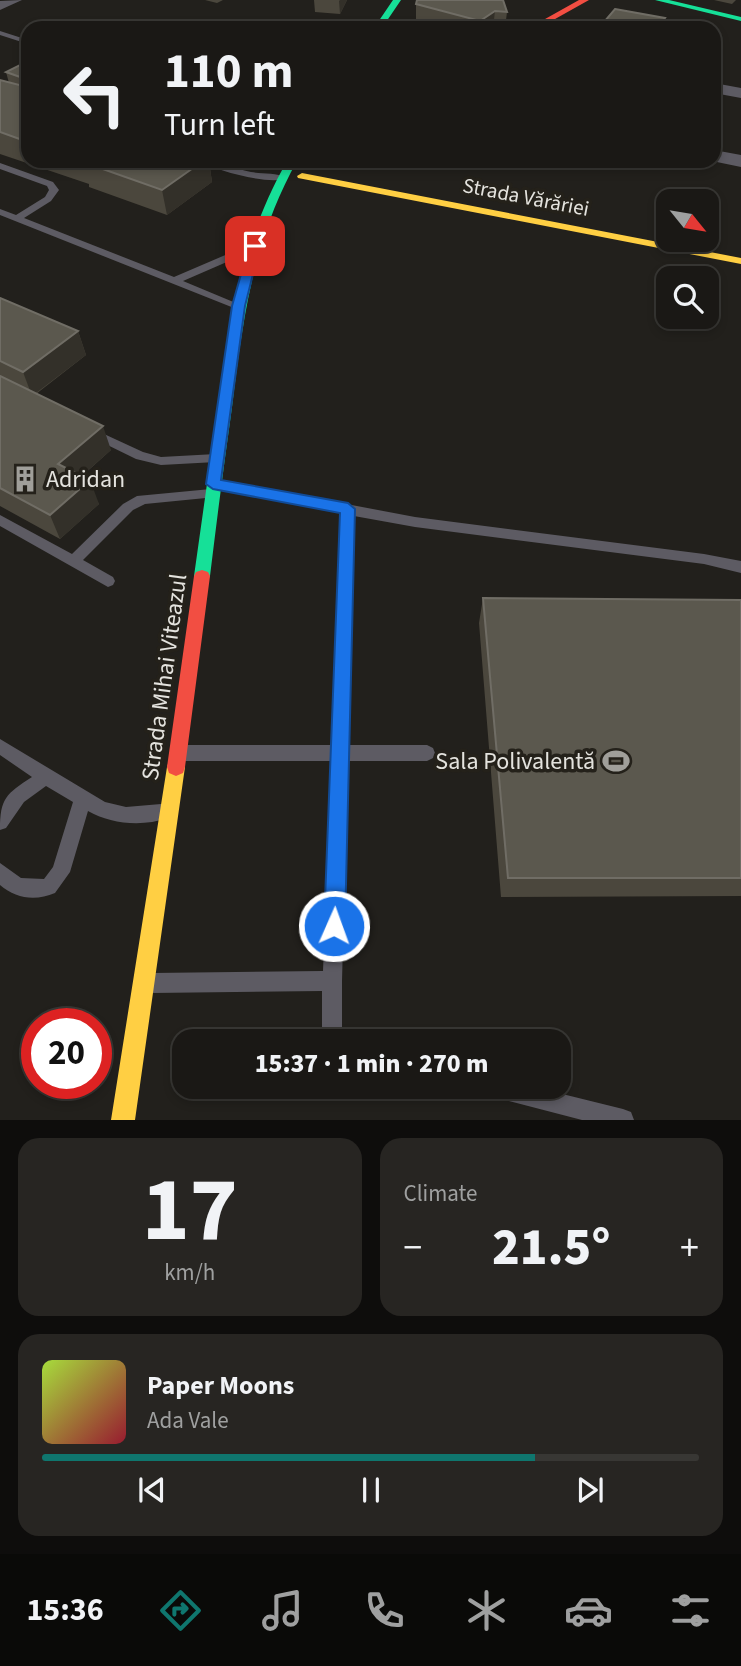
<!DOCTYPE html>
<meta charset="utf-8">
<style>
:root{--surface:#1a1815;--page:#272522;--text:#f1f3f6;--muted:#9fa0a0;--line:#383734;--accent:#0f766e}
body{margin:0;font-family:"Source Sans 3",sans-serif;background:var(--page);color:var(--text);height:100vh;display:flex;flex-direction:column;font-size:26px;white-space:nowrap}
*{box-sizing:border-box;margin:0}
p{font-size:23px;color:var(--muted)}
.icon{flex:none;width:38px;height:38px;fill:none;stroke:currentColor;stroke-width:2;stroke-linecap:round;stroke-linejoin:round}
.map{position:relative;height:1120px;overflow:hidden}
.side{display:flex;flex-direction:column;gap:18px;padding:18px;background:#0e0d0c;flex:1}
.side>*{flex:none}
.banner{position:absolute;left:21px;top:21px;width:700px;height:147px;border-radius:21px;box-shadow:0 4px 10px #0003,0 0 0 2px var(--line);background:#1a1815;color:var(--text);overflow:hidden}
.needle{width:46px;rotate:120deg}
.controls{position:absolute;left:656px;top:189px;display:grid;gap:14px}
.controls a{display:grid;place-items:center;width:63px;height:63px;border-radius:14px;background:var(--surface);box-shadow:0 4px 10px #0003,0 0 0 2px var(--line);font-size:35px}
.speed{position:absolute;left:21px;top:1008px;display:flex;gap:14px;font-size:35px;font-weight:700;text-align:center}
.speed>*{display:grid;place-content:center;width:91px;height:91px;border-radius:50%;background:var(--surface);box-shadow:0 4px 10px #0003,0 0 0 2px var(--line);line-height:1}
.speed .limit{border:10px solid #d22;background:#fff;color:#111}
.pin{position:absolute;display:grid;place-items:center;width:60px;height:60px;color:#fff;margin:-30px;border-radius:14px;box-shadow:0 4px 10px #0006}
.me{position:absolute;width:77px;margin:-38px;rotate:2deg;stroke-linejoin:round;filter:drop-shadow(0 0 5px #0008)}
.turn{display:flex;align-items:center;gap:24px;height:147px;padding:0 28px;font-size:32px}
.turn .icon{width:91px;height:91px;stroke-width:2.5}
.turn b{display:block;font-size:49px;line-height:60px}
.big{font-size:52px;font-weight:800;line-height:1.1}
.side .tile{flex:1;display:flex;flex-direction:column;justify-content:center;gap:10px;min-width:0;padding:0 24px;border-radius:21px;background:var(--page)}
.side .dial{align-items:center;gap:0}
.dial b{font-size:91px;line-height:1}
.song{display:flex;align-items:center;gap:21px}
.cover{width:84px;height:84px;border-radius:10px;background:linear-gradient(135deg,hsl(80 70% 55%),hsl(350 70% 35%))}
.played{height:7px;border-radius:4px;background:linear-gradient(90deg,var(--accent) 75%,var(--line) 75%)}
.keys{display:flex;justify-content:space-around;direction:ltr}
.heat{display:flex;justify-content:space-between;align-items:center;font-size:38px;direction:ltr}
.side .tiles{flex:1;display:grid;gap:18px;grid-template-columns:1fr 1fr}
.tile:last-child{grid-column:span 2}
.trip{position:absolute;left:172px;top:1029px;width:399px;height:70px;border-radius:21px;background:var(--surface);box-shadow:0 4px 10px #0003,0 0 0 2px var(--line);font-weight:800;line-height:70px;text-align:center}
.tab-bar{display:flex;height:112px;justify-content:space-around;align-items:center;background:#0a0a08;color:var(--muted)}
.tab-bar .icon{width:49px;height:49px}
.tab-bar .active{color:var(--accent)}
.tab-bar b{font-size:32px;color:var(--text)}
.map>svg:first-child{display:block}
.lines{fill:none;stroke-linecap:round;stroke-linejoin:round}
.lane{fill:#5d5b63;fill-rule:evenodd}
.street{fill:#5d5b63;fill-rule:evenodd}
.fast{fill:#16e098;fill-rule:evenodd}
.slow{fill:#ffcf43;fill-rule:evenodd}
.jam{fill:#f24e42;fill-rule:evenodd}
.wall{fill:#4b473d}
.shaded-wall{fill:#333029}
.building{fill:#5b584e;stroke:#706d65;stroke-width:2}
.route{fill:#1a73e8;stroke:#114b97;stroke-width:2}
.labels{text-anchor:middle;stroke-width:7;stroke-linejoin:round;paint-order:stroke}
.far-street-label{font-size:21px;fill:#e4e3de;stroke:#24211a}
.poi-label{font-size:24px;fill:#e4e3de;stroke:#24211a;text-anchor:start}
.street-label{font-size:24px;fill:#e4e3de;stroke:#24211a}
</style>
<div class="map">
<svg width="741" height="1120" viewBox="0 0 741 1120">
<rect width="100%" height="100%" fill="#22201c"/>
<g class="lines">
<path class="lane" d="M0 31 28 40V44L0 35Z
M200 161C218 161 233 168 251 172 263 174 276 172 286 178 272 186 213 170 200 161Z
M0 163 53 182 59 190 51 201 24 218 174 277 251 244H259V248L183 281 243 306 238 309 234 308 0 215V209L16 215 45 197 49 190 47 186 0 169Z
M91 428 143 452 161 457 216 454 222 458 216 462 161 465 136 459 87 435 85 432Z
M214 479 415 517 704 554 741 561V573L704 564 415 527 354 516 348 745H427L433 748 435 753 433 758 427 761H348L342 981V1031L345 1041H325L322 1031V991L152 993 145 990 142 983 145 976 152 973 323 971 331 761H183L177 758 175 753 177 748 183 745H332L341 513 209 487 207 484 209 481Z
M211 489 218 494 216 497 145 504 133 510 83 560 113 577 115 581 113 585 108 587 0 526V515L72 554 123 504 137 496Z
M0 739 105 802 126 807 161 804 167 806 170 812 167 818C143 827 110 824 88 811L70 872 55 893C36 901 16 899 0 885V863L21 878 44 879 53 867 73 802 46 786 24 802 6 828 0 830C0 798 6 794 32 777L0 755Z
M484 1087H534L623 1109 631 1112 634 1120H582L494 1097 487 1094Z"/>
<path class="street" d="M22 0 0 10V1Z
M714 83 741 88V98L714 93Z
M714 150 741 155V167L712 161H714Z"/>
<path class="fast" d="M393 0H401L382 28H374Z
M655 0H669L741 17V21Z
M287 161H297C253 240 243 318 232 407 224 463 217 519 210 576L208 580H196L194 576C202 519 210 463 218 406 231 318 242 240 287 161Z"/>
<path class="slow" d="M302 173 741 258V264L298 178 297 176Z
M176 758 183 761 185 767 135 1120H111L167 767 169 761Z"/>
<path class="jam" d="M579 0H589L539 28H529Z
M202 570 208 572 210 576 185 767 183 773 176 776 169 773 167 767 194 576 196 572Z"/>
</g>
<path class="wall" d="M205 0H223L217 3Z
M314 0H347L340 14 315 12Z
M714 0H736L732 4Z
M416 4 507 12 505 28H442L416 21Z
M28 61V161H209L212 182 167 215 89 187V184L0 154V80L9 83 6 72Z
M0 298 78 331 86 355 36 394 111 450 82 476 99 504 60 539 0 506Z
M483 598 741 600V896L501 897 479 623Z"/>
<path class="shaded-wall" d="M340 0H347L340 14 339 1Z
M495 11 493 28H479L480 21Z
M665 18 663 28H657Z
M203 161H209L212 182 167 215 162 190Z
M78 331 86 355 32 396 23 372Z
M103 426 111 450 68 488 58 464Z
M90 480 99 504 60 539 50 515Z"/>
<path class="building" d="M417 0H503L507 12 495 11 480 21 416 4Z
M615 9 665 18 657 28H599Z
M28 61V142L0 132V80L23 86V78L6 72Z
M84 161H203L162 190 83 162Z
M0 298 78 331 23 372 0 361Z
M0 376 103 426 58 464 90 480 50 515 0 488Z
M483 598 741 600V878H508Z"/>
<path class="route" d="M255 242 260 246 245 306 221 480 348 503 355 509 345 926 342 933 334 937 327 933 324 926 340 513 213 489 206 484 232 306 249 246Z"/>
<defs>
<g id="building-bare" transform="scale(2.1)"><path d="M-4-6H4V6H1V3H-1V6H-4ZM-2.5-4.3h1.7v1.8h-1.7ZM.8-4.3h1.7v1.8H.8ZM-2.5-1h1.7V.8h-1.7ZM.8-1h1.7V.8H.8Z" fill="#a09f9a" stroke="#24211a" stroke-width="2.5" paint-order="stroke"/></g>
<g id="stadium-bare" transform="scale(2.1)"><path d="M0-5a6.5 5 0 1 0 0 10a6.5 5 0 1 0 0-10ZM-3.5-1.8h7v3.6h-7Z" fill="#a09f9a" stroke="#24211a" stroke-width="2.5" paint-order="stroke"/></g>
</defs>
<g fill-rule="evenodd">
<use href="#building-bare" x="25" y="479"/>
<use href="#stadium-bare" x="616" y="761"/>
</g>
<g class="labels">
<g class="far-street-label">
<text transform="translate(526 197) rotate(11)" y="7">Strada Vărăriei</text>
</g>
<g class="poi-label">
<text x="46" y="487">Adridan</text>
<text x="595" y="769" text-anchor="end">Sala Polivalentă</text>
</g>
<g class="street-label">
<text transform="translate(164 677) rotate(-82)" y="8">Strada Mihai Viteazul</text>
</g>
</g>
</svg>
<div class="controls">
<a><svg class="needle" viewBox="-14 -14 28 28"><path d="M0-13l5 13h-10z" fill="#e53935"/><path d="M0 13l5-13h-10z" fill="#9fa0a0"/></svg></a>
<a><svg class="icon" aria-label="search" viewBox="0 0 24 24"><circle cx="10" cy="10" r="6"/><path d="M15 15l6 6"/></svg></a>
</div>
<div class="speed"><div class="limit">20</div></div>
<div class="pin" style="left:255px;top:246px;background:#d93025"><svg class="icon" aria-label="arrive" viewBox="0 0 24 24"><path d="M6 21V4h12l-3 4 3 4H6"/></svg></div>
<svg class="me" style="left:334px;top:926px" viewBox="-20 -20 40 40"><circle r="17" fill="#1a73e8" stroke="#fff" stroke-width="3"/><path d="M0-11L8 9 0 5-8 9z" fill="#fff"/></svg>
<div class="trip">15:37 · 1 min · 270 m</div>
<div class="banner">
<div class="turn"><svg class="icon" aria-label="left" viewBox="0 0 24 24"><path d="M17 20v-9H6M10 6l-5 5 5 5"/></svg><div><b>110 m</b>Turn left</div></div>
</div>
</div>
<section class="side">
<div class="tiles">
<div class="tile dial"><b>17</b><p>km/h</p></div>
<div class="tile"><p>Climate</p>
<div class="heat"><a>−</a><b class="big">21.5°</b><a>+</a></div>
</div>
<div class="tile">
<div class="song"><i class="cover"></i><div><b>Paper Moons</b><p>Ada Vale</p></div></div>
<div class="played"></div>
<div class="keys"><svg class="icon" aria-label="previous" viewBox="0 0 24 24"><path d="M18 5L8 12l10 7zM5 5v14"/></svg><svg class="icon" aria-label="pause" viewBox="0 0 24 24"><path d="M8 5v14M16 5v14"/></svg><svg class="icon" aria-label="next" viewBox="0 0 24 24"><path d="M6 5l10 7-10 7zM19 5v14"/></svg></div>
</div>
</div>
</section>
<nav class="tab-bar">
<b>15:36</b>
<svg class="icon active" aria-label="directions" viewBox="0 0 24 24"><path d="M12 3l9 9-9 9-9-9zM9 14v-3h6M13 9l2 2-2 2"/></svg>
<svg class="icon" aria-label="music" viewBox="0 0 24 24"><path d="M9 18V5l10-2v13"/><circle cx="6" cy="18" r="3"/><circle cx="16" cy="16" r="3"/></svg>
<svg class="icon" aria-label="phone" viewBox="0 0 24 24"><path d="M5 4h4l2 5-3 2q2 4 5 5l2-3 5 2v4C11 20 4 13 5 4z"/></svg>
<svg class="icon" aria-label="climate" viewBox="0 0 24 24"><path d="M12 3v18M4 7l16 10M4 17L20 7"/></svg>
<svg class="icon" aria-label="car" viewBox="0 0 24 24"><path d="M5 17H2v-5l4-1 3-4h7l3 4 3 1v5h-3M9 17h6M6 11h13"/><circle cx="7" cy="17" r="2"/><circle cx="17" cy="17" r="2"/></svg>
<svg class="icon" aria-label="filters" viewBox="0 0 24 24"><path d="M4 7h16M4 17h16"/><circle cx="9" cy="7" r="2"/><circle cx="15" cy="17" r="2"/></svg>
</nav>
